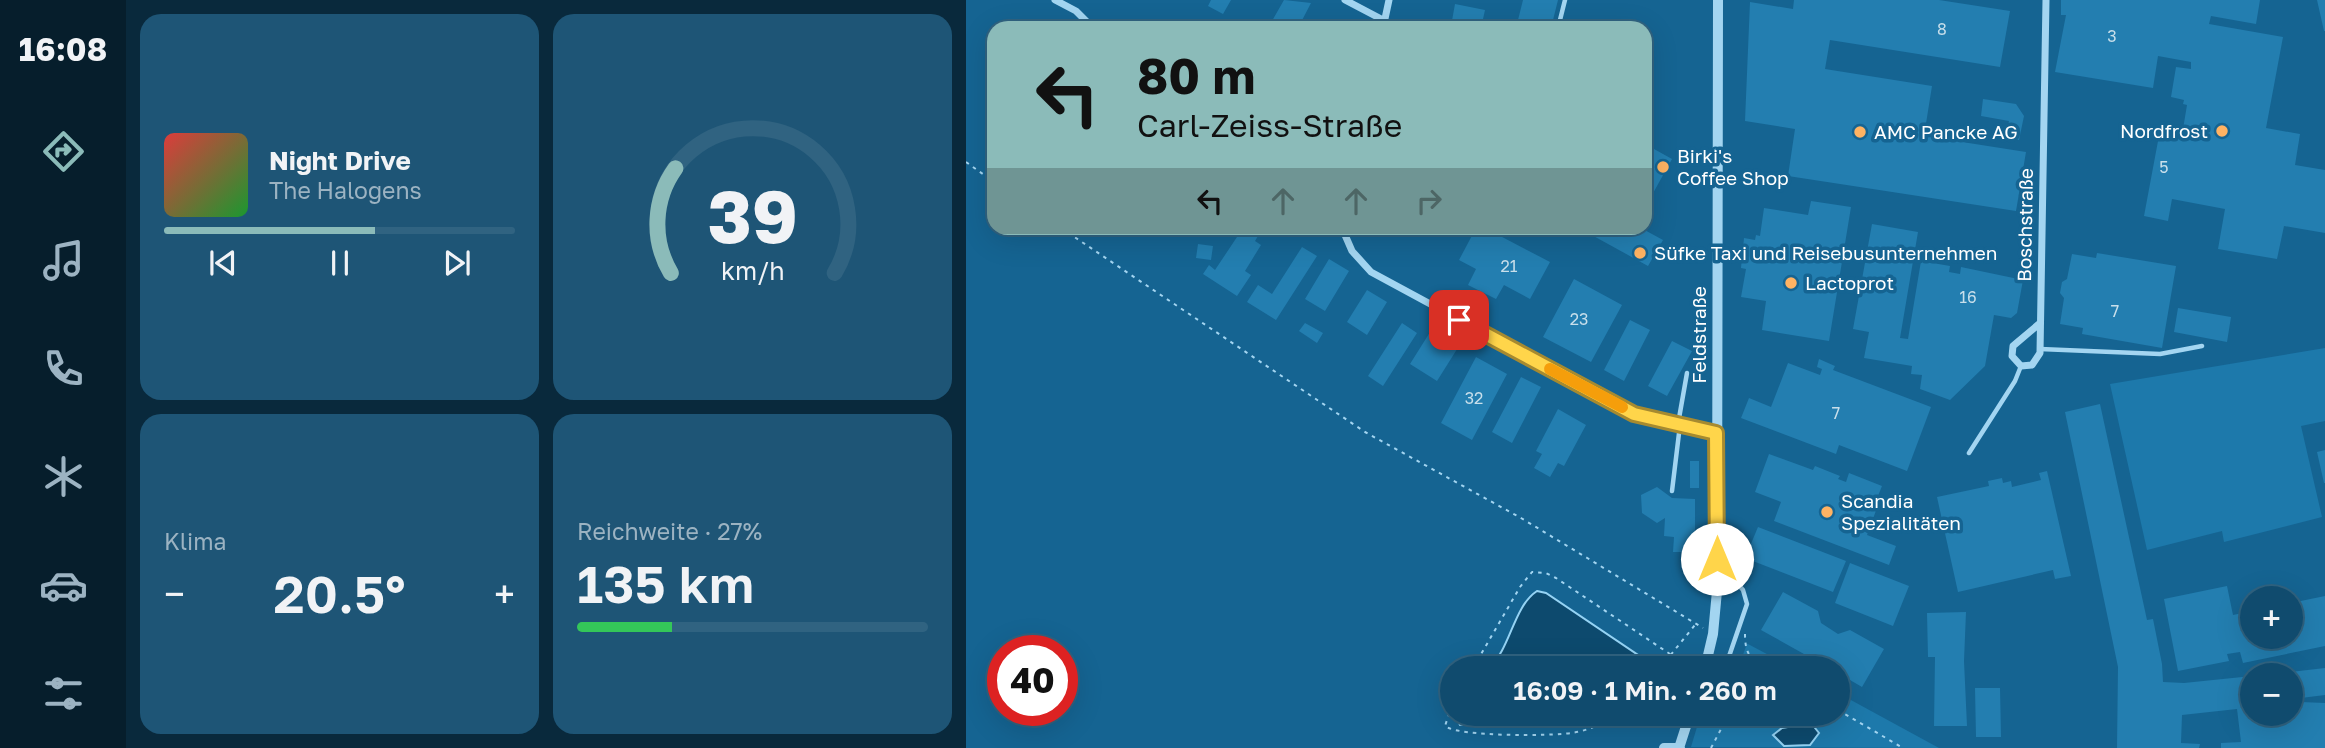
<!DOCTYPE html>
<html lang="de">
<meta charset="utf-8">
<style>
:root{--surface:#104b6e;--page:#1e5576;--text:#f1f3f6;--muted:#9cb3c2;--line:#306381;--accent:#8bbbb9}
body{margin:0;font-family:"Golos Text",sans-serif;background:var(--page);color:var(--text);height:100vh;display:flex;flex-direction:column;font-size:26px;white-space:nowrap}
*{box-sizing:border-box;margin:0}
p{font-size:23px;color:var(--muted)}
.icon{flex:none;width:38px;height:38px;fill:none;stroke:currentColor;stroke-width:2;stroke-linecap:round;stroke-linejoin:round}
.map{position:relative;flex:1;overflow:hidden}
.drawer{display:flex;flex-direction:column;gap:14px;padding:14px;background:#09293c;width:840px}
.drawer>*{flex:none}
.hud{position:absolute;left:21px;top:21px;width:665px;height:214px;border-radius:21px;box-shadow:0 7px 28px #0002,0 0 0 2px var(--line);background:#8bbbb9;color:#111;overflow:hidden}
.tools{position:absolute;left:1274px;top:586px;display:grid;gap:14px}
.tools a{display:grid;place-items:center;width:63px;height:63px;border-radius:50%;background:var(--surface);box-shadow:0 7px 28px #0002,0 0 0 2px var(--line);font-size:35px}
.speed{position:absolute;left:21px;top:635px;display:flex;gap:14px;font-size:35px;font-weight:700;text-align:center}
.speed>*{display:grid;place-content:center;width:91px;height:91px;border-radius:50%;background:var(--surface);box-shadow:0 7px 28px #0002,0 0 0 2px var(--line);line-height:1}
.speed .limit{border:10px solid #d22;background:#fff;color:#111}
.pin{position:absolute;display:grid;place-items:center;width:60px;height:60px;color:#fff;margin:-30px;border-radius:14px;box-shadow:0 4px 10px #0006}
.me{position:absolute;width:77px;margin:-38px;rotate:0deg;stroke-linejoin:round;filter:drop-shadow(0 0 5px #0008)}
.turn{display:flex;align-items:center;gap:24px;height:147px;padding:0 35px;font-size:32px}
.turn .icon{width:91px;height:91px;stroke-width:2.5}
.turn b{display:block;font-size:49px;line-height:60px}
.lanes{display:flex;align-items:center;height:66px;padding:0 35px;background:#0003;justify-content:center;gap:35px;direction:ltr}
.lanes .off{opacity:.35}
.big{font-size:52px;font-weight:600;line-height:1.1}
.drawer .card{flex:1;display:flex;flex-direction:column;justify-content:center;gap:10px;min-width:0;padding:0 24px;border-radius:21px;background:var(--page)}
.drawer .dial{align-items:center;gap:0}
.dial svg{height:182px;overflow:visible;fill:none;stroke:var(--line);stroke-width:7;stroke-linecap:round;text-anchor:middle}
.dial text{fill:var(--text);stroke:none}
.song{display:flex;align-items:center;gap:21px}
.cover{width:84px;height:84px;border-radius:10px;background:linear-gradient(135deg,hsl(0 70% 55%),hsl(130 70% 35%))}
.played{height:7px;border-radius:4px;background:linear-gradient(90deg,var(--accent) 60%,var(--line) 60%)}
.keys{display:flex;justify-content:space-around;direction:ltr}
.heat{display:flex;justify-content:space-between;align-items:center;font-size:38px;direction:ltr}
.charge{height:10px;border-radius:5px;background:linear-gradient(90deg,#34c759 27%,var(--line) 0)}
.drawer .tiles{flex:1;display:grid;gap:14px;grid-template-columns:repeat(2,1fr)}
.trip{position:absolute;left:474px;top:656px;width:410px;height:70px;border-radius:35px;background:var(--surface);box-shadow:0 7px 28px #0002,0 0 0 2px var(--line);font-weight:600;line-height:70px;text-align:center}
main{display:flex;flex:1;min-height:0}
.tab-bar{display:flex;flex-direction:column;width:126px;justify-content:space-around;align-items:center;background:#061e2c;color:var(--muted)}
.tab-bar .icon{width:49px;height:49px}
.tab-bar .active{color:var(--accent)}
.tab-bar b{font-size:32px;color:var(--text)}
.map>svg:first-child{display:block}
.green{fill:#1d79ab}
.water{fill:#0d4a6e;stroke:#95d3f4;stroke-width:2}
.building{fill:#237eb0}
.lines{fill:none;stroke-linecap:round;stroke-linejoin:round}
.path{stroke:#a3d5f1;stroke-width:2;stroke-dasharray:3.5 5;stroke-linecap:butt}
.service{stroke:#a3d5f1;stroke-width:4.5}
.minor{stroke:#a3d5f1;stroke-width:7}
.tertiary{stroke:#a3d5f1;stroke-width:10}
.route-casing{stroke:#a68a30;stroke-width:18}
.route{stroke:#ffd54a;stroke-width:12}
.slow{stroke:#f59e0b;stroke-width:12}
.poi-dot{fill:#ffb363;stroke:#156492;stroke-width:2.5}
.labels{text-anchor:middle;stroke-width:7;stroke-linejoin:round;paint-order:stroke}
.number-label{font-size:16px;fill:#c8dfeb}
.poi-label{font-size:19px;fill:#fff;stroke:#156492;text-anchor:start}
.street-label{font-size:19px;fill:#fff;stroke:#156492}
</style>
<main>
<nav class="tab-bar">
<b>16:08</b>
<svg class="icon active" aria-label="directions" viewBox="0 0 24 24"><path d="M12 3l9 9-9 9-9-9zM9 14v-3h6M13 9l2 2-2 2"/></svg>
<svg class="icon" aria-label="music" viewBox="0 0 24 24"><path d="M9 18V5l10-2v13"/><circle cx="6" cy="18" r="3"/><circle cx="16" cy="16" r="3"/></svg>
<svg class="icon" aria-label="phone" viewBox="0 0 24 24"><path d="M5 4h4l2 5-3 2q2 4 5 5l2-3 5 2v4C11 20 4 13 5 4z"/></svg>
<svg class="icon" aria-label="climate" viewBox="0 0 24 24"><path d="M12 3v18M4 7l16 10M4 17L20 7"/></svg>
<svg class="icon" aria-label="car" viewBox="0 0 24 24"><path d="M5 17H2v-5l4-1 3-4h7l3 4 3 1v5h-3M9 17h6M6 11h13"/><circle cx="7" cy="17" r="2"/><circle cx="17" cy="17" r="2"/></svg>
<svg class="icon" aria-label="filters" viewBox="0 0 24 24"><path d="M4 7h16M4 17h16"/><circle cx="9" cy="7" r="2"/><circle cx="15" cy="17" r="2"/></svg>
</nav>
<section class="drawer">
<div class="tiles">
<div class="card">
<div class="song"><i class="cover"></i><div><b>Night Drive</b><p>The Halogens</p></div></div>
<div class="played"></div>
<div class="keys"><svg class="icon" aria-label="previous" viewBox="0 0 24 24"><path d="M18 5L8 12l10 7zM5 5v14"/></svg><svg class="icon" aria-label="pause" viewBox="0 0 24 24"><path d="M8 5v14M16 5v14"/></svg><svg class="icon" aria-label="next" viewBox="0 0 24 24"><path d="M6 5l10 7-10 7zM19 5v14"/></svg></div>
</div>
<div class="card dial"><svg viewBox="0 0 100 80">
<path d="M14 69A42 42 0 1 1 86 69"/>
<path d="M14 69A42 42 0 0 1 16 23" stroke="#8bbbb9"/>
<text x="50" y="56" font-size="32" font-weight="700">39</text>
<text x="50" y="72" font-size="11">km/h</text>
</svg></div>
<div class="card"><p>Klima</p>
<div class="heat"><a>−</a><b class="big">20.5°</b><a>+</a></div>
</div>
<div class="card"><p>Reichweite · 27%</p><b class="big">135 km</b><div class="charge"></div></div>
</div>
</section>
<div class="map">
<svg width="1359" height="748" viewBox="0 0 1359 748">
<rect width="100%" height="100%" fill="#156492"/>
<path class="green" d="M1359 348V421L1335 426 1356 517 1258 542 1256 531 1181 550 1144 384Z
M781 644H782L827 668H772Z
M872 693 973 748 725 747 731 727 743 714H872Z"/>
<path class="water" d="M571 591 580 593 672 655 676 668H523C545 648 547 607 571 591Z
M489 714H617L570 722 545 718 494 725Z
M845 723 853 733 844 745 818 746 807 735 816 728Z"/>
<path class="building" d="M245 0H265L257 14 242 6Z
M318 0 345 3 332 28H302Z
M557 0H592L585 28H550Z
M828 0H973L1044 11 1034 67 864 40 859 69 966 86 958 136 1060 152 1050 211 822 176 829 129 779 121 784 2 827 9Z
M1095 0H1294L1290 24 1245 16 1243 24 1317 37 1300 128 1334 134 1329 165 1359 170V233L1318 226 1311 259 1252 249 1259 209 1206 199 1202 221 1178 216 1195 125 1217 129 1221 105 1217 104 1218 100 1205 97 1210 67 1225 69V62L1192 56 1187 88 1089 72 1100 15H1095Z
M1351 0H1359V31H1358Z
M489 4 519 10 515 28 485 26Z
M1017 99 1050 104 1058 116 1053 140 1039 138 1043 121 1015 116Z
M679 144 706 159 681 204 679 202Z
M845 201 885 207 863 341 796 330 800 301 775 297 780 269 775 268 778 238 789 240 790 235 794 236 798 208 842 215Z
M906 224 952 232 934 338 942 339 955 261 984 266 983 272 994 274 995 267 1057 280 1051 313 1045 318 1028 315 1019 366 984 400 954 389 956 375 945 374 946 366 898 358 903 332 887 329Z
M277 228H297L289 241 295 245 279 271 285 275 271 296 237 274 243 265 249 270Z
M510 228H519L584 262 564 299 538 285 530 299 502 285 510 269 493 260Z
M613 228H675L697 240 682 266Z
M232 244 247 246 245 260 230 258Z
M336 247 351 256 310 320 281 302 292 285 306 294Z
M1131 253 1210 266 1196 348 1116 334 1117 328 1094 324 1098 298 1094 293 1096 282 1101 279 1106 254 1130 258Z
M363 259 383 271 359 311 339 299Z
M608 279 656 305 625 362 577 337Z
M401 290 421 302 401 335 381 322Z
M1212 308 1265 317 1261 342 1208 332Z
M664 320 684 330 658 381 638 370Z
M339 323 357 333 351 343 333 331Z
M436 323 451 333 417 386 402 376Z
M466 329 493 346 471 381 444 364Z
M706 341 726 351 701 396 682 386Z
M510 357 541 374 506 440 475 423Z
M853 359 869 366 867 370 965 407 941 471 873 445 870 454 775 418 783 398 805 407 822 363 854 375 856 369 851 367Z
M555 377 575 387 546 443 526 432Z
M1134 404 1181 620 1187 619 1196 664 1197 682 1218 683 1286 676V714H1325V676L1306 674 1359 668V695L1335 698V702L1359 703V748H1255V743L1275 742 1271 709 1216 715 1215 743 1234 744 1233 748H1151L1152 667 1099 412Z
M592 409 620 425 598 466 592 463 584 477 568 468 576 454 570 451Z
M1359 450V483H1358L1351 452Z
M803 454 847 470 849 466 874 476 872 479 880 482 883 473 916 486 912 496 915 497 901 535 930 546 923 565 808 521 815 502 789 492Z
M724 461H733V488H724Z
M1081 471 1105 576 1089 579 1087 570 992 592 971 497 1023 486 1022 481 1036 478 1037 483 1045 481 1046 487 1075 480 1073 473Z
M691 487 706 498 729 499V552H707L708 537 698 536 699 518 691 523 676 513 675 495Z
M792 527 880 561 867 592 779 558Z
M884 563 943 586 927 626 869 603Z
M1261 586 1267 615 1286 611V637H1325V603L1359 596V646L1277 663 1274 652 1261 654 1263 661 1212 671 1198 599Z
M817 592 852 611 855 623 872 634 884 630 918 649 896 687 872 673V668H863L795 630Z
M1000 612 998 661 1001 726H968L969 657H962L961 613Z
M1009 688H1034L1035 737H1010Z"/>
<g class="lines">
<path class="path" d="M0 162 28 182
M95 228 399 432 555 518 737 628
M779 634C779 653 784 660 800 668
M507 668 554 587 566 572 580 573 590 578 704 654
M694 668 729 625
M784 668 785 661
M486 705 479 726C493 737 584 736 605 733 621 731 637 724 650 714
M872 710 937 748
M745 748 763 714"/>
<path class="service" d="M592 28 599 0
M1074 349 1194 354 1236 346
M712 424 721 373
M1003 453 1049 381 1055 366
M706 491 714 425
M754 563 777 590 781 604 759 668"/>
<path class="minor" d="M89 0 110 11 127 28
M379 0 419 21
M417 28 423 0
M376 228 386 251 405 272 668 414 750 433
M1073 324 1047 346 1046 356 1055 366 1066 365 1074 353 1080 0"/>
<path class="tertiary" d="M739 668 747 634 751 591 752 0
M698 748H714
M713 748 724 714"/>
</g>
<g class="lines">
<g class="route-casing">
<path id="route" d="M493 320 668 414 750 433 751 559"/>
</g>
<use href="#route" class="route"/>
<path class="slow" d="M584 369 656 407"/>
</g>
<g class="poi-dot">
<circle cx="1256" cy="131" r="7"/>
<circle cx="894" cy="132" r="7"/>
<circle cx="697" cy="167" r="7"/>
<circle cx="674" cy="253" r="7"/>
<circle cx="825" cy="283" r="7"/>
<circle cx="861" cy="512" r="7"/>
</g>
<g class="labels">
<g class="number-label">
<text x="976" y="35">8</text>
<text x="1146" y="42">3</text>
<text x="1198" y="173">5</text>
<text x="543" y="272">21</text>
<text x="1002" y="303">16</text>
<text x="1149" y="317">7</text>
<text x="613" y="325">23</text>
<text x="508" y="404">32</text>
<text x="870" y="419">7</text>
</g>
<g class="poi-label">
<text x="1242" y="138" text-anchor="end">Nordfrost</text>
<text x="908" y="139">AMC Pancke AG</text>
<text x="711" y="163">Birki's<tspan x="711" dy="22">Coffee Shop</tspan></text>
<text x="688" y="260">Süfke Taxi und Reisebusunternehmen</text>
<text x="839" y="290">Lactoprot</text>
<text x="875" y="508">Scandia<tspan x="875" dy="22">Spezialitäten</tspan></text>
</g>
<g class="street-label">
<text transform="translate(1059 225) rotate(-89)" y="7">Boschstraße</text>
<text transform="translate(733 335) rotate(-90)" y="7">Feldstraße</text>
</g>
</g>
</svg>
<div class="tools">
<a>+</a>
<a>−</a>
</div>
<div class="speed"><div class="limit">40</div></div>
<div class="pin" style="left:493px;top:320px;background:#d93025"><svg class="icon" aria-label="arrive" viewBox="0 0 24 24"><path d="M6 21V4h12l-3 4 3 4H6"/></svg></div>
<svg class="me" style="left:751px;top:559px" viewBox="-20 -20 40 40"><circle r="19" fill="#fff"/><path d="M0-13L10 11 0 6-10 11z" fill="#ffd54a"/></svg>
<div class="trip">16:09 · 1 Min. · 260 m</div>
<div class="hud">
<div class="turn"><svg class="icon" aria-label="left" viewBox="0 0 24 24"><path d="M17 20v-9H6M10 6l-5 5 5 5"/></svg><div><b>80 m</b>Carl-Zeiss-Straße</div></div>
<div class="lanes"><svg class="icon" aria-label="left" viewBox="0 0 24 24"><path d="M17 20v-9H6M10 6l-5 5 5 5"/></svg><svg class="icon off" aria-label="ahead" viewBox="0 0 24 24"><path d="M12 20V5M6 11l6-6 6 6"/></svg><svg class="icon off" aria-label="ahead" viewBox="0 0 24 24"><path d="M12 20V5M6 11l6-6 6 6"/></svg><svg class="icon off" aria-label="right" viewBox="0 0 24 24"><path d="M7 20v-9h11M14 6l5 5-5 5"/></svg></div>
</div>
</div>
</main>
